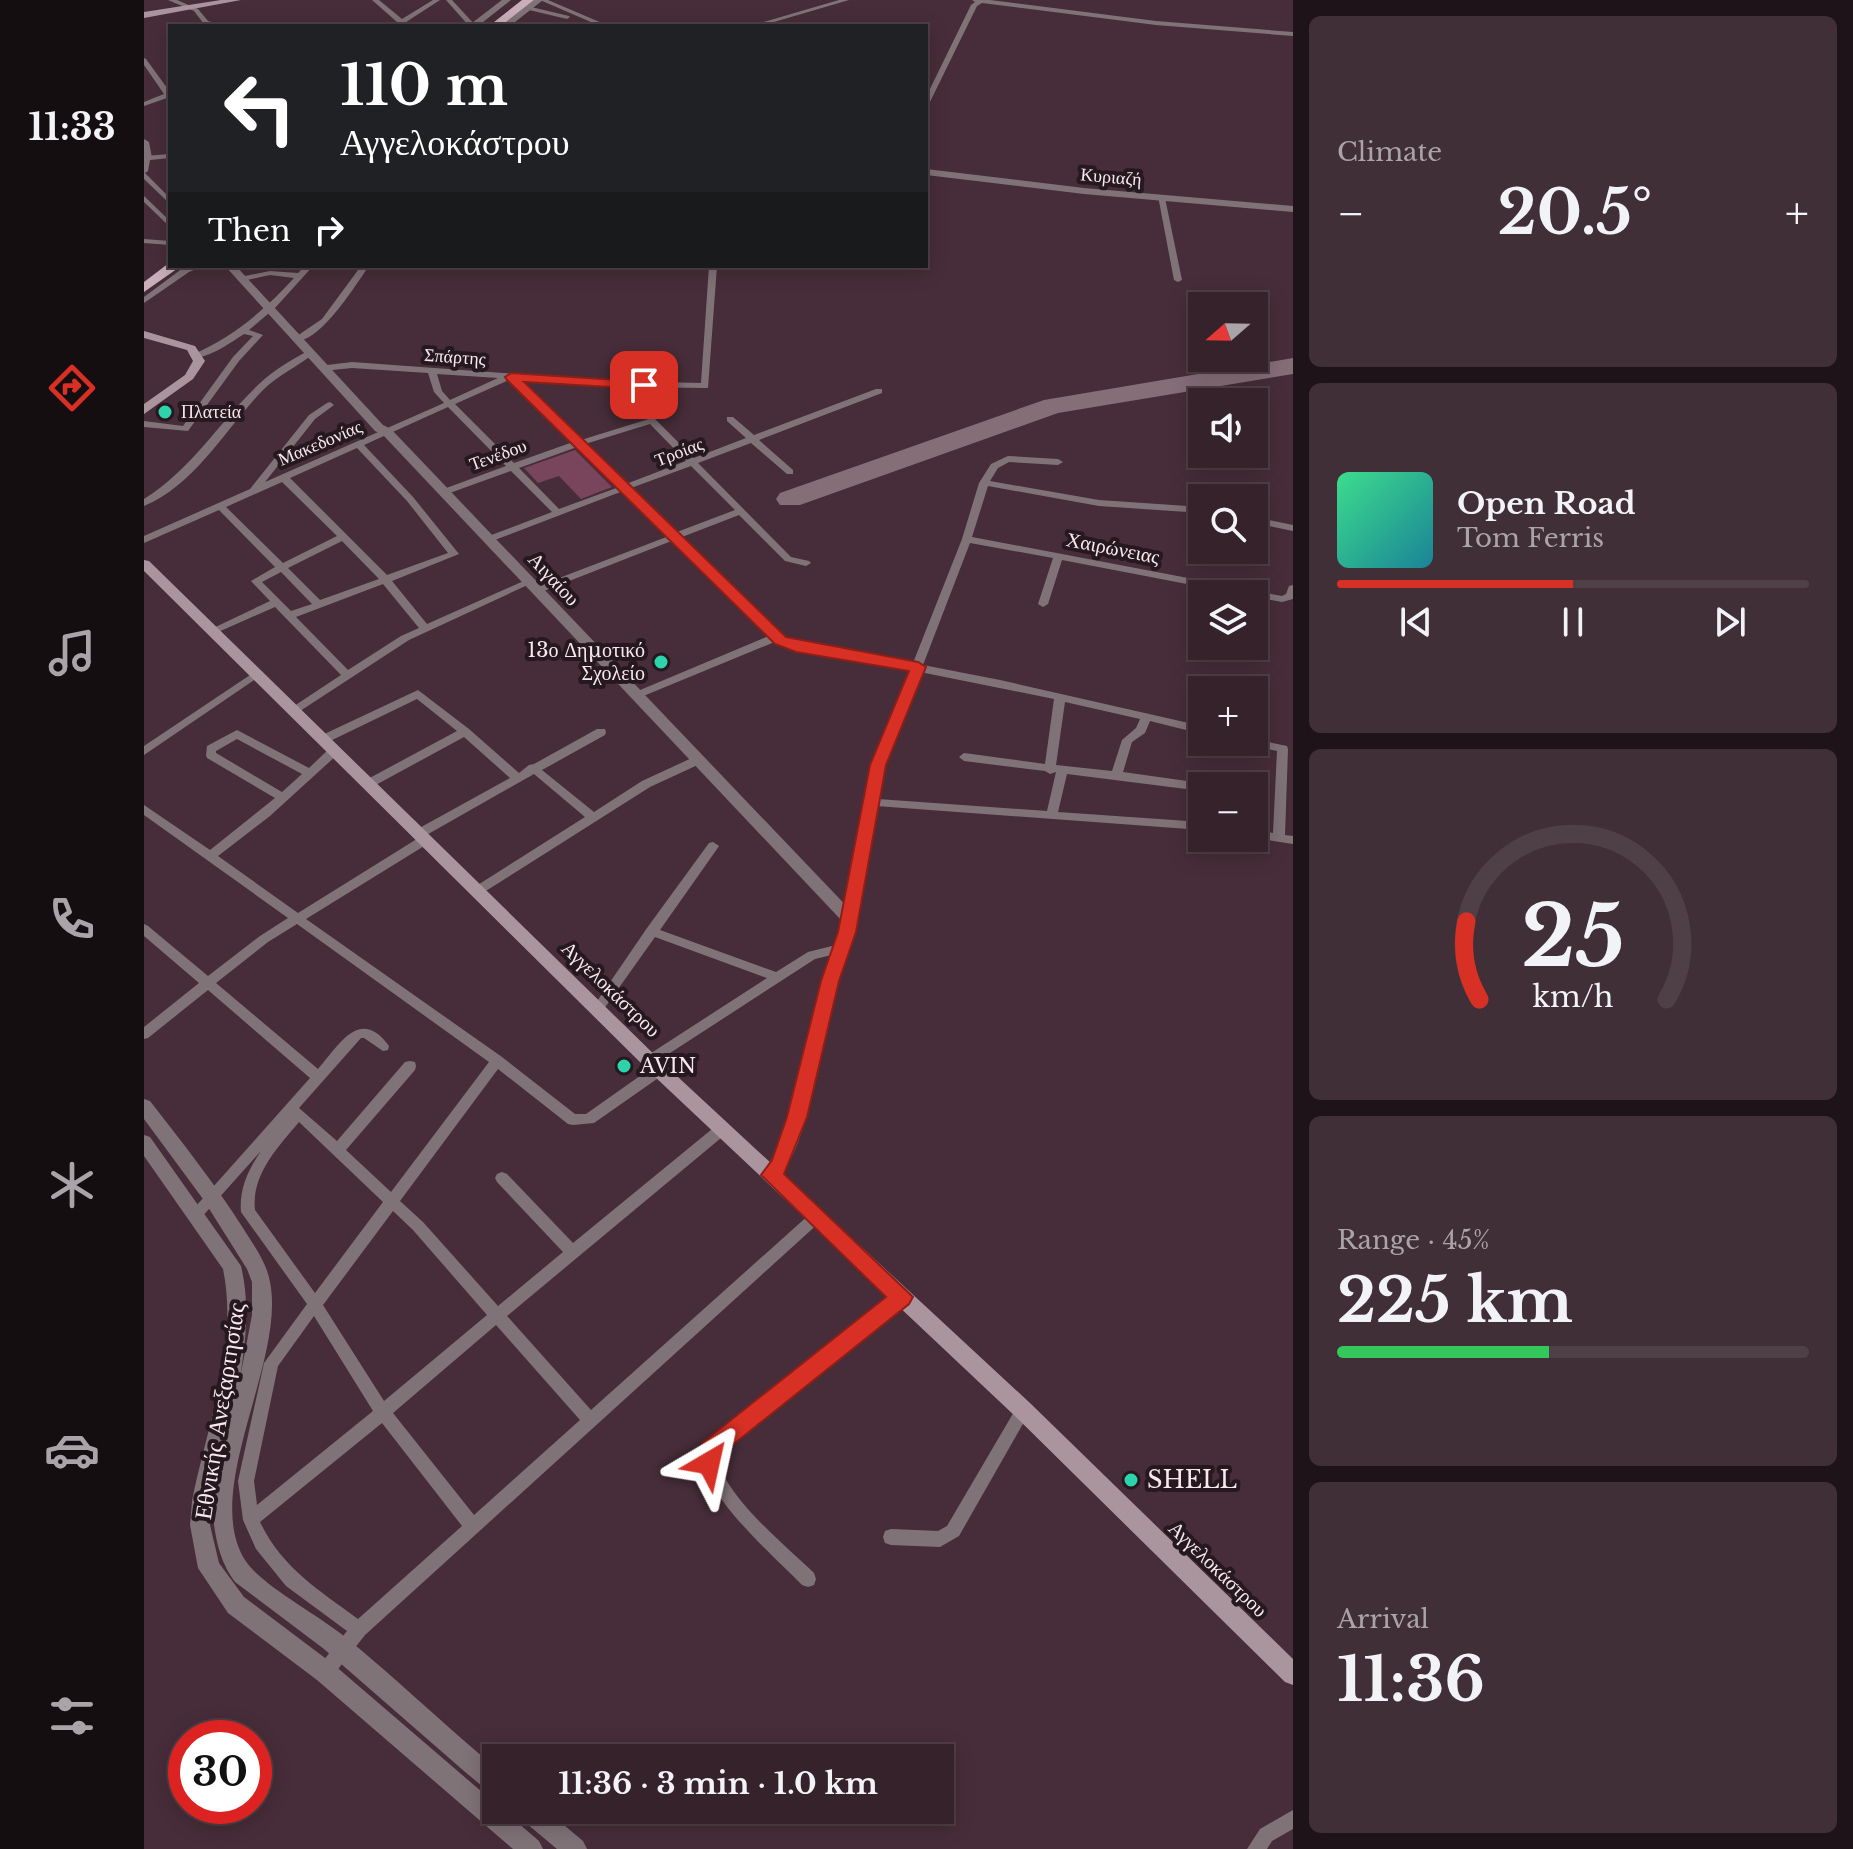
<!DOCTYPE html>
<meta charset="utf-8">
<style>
:root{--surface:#35222b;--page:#402f37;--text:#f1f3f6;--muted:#aaa4a9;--line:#4f3f47;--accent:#d93025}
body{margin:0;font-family:"Libre Baskerville",serif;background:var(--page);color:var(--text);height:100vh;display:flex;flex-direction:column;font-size:30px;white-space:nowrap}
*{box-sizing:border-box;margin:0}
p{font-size:26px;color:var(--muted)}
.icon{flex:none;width:44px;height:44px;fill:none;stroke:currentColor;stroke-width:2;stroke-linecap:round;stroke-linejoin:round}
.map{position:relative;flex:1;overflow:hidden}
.drawer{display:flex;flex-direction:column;gap:16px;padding:16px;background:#1d1318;width:560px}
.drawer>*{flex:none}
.banner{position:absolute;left:24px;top:24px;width:760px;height:244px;border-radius:0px;box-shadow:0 4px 20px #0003,0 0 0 2px var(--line);background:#202124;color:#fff;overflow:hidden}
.needle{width:52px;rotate:250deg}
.fabs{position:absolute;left:1044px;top:292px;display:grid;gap:16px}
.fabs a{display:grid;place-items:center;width:80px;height:80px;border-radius:0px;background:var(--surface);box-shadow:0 4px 20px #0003,0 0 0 2px var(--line);font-size:40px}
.speed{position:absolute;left:24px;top:1720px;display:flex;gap:16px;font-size:40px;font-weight:700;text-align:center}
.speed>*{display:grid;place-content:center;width:104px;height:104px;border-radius:50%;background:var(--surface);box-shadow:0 4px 20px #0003,0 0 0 2px var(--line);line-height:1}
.speed .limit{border:12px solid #d22;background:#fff;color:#111}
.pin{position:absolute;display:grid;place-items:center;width:68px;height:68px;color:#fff;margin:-34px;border-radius:16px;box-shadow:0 4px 12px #0006}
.me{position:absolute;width:88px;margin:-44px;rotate:36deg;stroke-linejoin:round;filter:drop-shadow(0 0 6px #0008)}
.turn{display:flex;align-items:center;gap:28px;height:168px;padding:0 40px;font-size:36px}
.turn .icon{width:104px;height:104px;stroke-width:2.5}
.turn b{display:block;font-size:56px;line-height:68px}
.then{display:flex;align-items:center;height:76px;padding:0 40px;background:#0003;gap:16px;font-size:30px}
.big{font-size:60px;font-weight:700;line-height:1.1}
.drawer .card{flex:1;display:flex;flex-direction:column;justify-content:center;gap:12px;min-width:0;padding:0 28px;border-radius:12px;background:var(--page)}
.drawer .dial{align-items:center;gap:0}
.dial svg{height:208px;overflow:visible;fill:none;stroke:var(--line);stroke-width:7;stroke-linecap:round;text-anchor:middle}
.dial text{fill:var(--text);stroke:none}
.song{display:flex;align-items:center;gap:24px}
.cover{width:96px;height:96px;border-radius:12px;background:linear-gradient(135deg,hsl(150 70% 55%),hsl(190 70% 35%))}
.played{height:8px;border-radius:4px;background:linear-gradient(90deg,var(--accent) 50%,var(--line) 50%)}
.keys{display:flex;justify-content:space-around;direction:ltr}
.heat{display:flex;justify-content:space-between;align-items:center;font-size:44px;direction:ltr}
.charge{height:12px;border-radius:6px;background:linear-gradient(90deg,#34c759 45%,var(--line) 0)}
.trip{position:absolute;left:338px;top:1744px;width:472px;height:80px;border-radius:0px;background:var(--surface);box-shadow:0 4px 20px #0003,0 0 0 2px var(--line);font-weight:700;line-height:80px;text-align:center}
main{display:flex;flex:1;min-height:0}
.tab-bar{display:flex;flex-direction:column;width:144px;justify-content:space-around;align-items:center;background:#150e11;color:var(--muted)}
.tab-bar .icon{width:56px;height:56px}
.tab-bar .on{color:var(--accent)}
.tab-bar b{font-size:36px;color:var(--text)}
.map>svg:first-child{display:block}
.green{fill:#78455d}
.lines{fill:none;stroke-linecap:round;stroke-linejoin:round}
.taxiway{fill:#866e79;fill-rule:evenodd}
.minor{fill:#807378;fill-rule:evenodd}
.tertiary{fill:#807378;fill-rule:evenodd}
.secondary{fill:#aa959e;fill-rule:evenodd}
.primary{fill:#caaeba;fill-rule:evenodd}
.route{fill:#d93025;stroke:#8d1f18;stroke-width:2}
.poi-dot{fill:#2dd4ab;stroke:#25191f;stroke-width:3}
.labels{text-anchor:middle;stroke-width:8;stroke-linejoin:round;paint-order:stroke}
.far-street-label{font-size:18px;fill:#f9e7ef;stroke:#25191f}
.far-poi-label{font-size:18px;fill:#f9e7ef;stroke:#25191f;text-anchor:start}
.street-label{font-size:20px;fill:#f9e7ef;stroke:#25191f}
.poi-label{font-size:20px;fill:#f9e7ef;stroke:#25191f;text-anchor:end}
.near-street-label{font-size:24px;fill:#f9e7ef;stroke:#25191f}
.near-poi-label{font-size:24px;fill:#f9e7ef;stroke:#25191f;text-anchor:start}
</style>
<main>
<nav class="tab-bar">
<b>11:33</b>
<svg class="icon on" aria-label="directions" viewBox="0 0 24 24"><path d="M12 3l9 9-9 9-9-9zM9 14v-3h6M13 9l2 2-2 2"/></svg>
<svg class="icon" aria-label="music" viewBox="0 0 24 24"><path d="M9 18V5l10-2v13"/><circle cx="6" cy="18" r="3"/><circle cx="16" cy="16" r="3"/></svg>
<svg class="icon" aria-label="phone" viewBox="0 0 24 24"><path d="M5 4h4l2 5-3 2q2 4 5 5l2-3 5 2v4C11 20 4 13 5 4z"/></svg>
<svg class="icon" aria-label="climate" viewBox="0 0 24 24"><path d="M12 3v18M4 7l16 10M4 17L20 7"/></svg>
<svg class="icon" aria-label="car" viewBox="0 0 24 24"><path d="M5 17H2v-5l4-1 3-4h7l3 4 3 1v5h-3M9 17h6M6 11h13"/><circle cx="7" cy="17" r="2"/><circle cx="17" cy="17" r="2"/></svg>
<svg class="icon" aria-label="filters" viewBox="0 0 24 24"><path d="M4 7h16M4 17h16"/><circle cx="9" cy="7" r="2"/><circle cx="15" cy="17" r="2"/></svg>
</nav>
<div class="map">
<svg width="1149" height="1849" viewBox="0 0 1149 1849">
<rect width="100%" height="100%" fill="#472d39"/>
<path class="green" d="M431 450 468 487 437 499 415 476 394 483 380 468Z"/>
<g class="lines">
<path class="taxiway" d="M1149 358V374L914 413 656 505H636L632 499 636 493 900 400Z"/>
<path class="minor" d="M24 0H33L54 9 64 21 81 26 60 24 50 11Z
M228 0H235L258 19 289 0H296L256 26H248L253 22Z
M302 0H308L332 26H325Z
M396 0H404L465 26H456Z
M695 0H705L616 26H606Z
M828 0H846L1012 21 1149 32V36L1012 25 838 3 833 6 785 104 782 106V97L827 5 831 2Z
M383 6 425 16 426 17 423 19 381 9 380 8Z
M0 58 2 59 26 92V99L23 98 0 106V102L20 94 0 65Z
M26 154V158L6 160 4 171 1 173 26 198V204L0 179V156Z
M0 196 26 221V227L0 202Z
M1014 196 1021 198 1038 280 1034 282 1030 280Z
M0 239 26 241V245L0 243Z
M47 266H59L45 272 0 303V297L39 268Z
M161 266H169L131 308 105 330 119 335 95 361 44 431 0 427V421L39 426 89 357 109 336 100 334C86 343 67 357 50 358V354C90 336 121 310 150 278L126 275 99 281 95 279 96 277 126 271 154 273Z
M217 266H225C210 287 178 341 150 342V338L178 319Z
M565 266H573L564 388 471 387 375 380 437 440 508 418 511 419 550 458 602 438 583 421V417H589L610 435 732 389H738V393L615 440 649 470V474H643L607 443 554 463 647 557 665 561 667 563 662 566 641 561 595 515 538 537 644 640 769 663 818 539 835 483 847 464 864 456 914 459 919 462 914 465 865 462 854 468 846 481 955 500 1058 507V513L955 506 844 486 828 537 1138 596 1142 594 1145 586 1149 585V599L1138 602 1110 597V594H1095L918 560 904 604 899 607 894 604 909 558 826 543 779 665 856 680 1058 726V734L1006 721 1001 733 988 742 979 772 1057 783 1062 786H1058V791L923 774 914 812 1058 822V830L732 806 712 920 706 925 702 923 700 920 721 805 719 802 722 799 728 765 766 670 641 646 633 641 497 697H489L488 695 489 693 627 635 530 540 397 592H389V588L525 536 479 491 348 541H342V537L408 512 367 471 303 494H297V490L362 466 304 407 220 445 269 497 315 554 248 581 283 624 382 580 385 579 390 582 265 640 153 713 149 714 144 710 197 675 131 607 72 633H64L63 631 126 601 107 581 131 567 75 510 0 543V536L106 489 165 415 183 403 186 402 190 405 171 419 121 482 300 403 290 392 284 373 208 368 178 371 174 368 175 366 208 362 471 381 557 383ZM293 374 354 378 306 400 298 391ZM365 380 429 442 370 463 311 404ZM506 424 542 461 482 484 441 444ZM433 447 475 487 415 509 375 468ZM213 448 263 501 304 553 243 575 146 478ZM547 466 591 510 533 532 487 488ZM138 482 193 536 139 563 82 507ZM198 541 235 579 176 600 144 568ZM137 572 168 604 147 611 118 582ZM239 584 275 628 257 636 204 670 152 617ZM776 672 910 699 901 764 820 753 815 757 820 761 901 771 906 774 912 772 903 811 734 799 740 765ZM921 702 996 719 992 728 978 740 968 771 912 765Z
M162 352 169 354C153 367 134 375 119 390 82 428 51 485 0 506V499C50 467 74 423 115 384 129 371 145 361 162 352Z
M1110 517 1149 525V531L1110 523Z
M112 671 116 672 117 674 116 676 0 755V746Z
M274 690 325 729 375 773 385 765 390 764 453 729H461L462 732 461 735 398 770 450 812 498 781 550 757 554 756 559 760 558 763 506 787 337 894H329L327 891 329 888 441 817 390 774 279 837H285L287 840 285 843 162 919 358 1057 431 1114H442L510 1066 515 1065 520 1066 521 1070 520 1074 450 1123 429 1125 424 1124 354 1069 256 1201 279 1222 354 1306 419 1252 353 1182 351 1178 353 1174 358 1172 363 1174 429 1243 573 1125 578 1123 583 1125 585 1129 583 1133 363 1316 447 1410 667 1213 672 1211 677 1213 679 1217 677 1221 221 1635 187 1678 181 1680 175 1678 173 1672 175 1666 203 1631 142 1586 112 1549 99 1520 94 1481 120 1363 163 1304 97 1212C95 1189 104 1170 117 1151L56 1219 51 1221 46 1219 44 1215 166 1078 64 990 4 1038 0 1039V1027L55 983 0 936V924L4 926 64 976 116 936 144 918 0 815V805L66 850 131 798 63 758 62 755 63 746 93 730 165 768 186 748H194L195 751 194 754 126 816 74 856 154 913 276 837H270L268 834 270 831 366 778 320 737 228 787H220L218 784 220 781 313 731 273 699 182 743 178 744 173 740 174 737ZM93 739 158 774 138 792 72 753V751ZM153 924 345 1062 247 1192 202 1150 271 1070 272 1066 271 1062 266 1061 261 1062 193 1141 155 1108 217 1038H220L239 1051 244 1050 245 1046C216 1006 195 1045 174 1069L72 983 124 942ZM155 1122 239 1202 171 1293 111 1210C107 1175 134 1147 155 1122ZM249 1211 269 1230 343 1315 240 1401 179 1305ZM170 1316 229 1411 113 1505 110 1481 134 1366ZM352 1325 436 1420 330 1515 249 1413ZM238 1423 318 1526 214 1619C175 1590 138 1568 116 1522Z
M1110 739 1143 746 1144 749 1141 835 1149 836V844L1110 838V830L1129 833 1133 751 1105 745 1104 742H1110Z
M569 842 575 846 573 849 516 930 632 972 664 952 696 944 700 946 702 949 700 952 671 959 506 1066 501 1065 500 1061 501 1057 623 978 511 937 457 1013H449L447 1010 503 928 565 843Z
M758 1291 763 1292 765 1297 763 1302 573 1457C581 1497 640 1544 670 1573L672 1579 670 1585 664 1587 658 1585C634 1560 547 1485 560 1449L753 1292Z
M879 1403 884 1405 886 1410 884 1415 815 1536 796 1547 747 1545 741 1543 739 1537 741 1531 747 1529 794 1531 803 1526 874 1405Z
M1149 1810V1829L1128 1841 1123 1849H1103L1116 1829Z"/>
<path class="tertiary" d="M358 0H367L334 26H324Z
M390 0H399L366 26H357Z
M0 139 5 142 8 158 0 162Z
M782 169 940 188 1149 206V212L940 194 782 175Z
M81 266H92L239 425 247 429 712 916 714 920C707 946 697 971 690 998 683 1024 657 1193 621 1180L618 1175 631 1153 646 1114 674 997 698 921 239 435 231 431Z
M0 1099 6 1101C38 1142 71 1184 99 1228 109 1244 123 1263 126 1282 142 1361 57 1490 101 1560 115 1583 172 1614 196 1633 250 1676 299 1724 352 1768V1795L344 1791 320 1771 180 1649 91 1582C74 1560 70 1532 68 1504L66 1525 75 1563 100 1597 189 1664 352 1804V1810H359L395 1841 399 1849H369L173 1680 84 1613 54 1568 46 1525 48 1501C63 1426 95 1346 79 1269L0 1156V1135L6 1137 97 1266C106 1304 102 1339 96 1378L108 1315V1282L103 1269 59 1199 0 1119Z
M372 1810H402L439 1841 443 1849H413L376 1818Z"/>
<path class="secondary" d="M77 0H97L0 18V12Z
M0 331 51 346 61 361 49 379 0 414V404L41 375 49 361 43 350 0 338Z
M0 560 5 561 521 1065 886 1403 1149 1659V1685L1141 1682 872 1417 509 1075 0 571Z"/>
<path class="primary" d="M378 0H390L357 26H345Z
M25 263 26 266H37L0 292V282Z"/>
</g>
<path class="route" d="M367 373 504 382V388L500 389 380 382 642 637 774 662 782 667 742 765 712 932 695 981 663 1117 640 1174 769 1297 765 1304 586 1447 577 1456 573 1471 565 1474 557 1471 553 1463 558 1443 742 1297 617 1175 628 1160 643 1117 677 981 694 932 726 765 765 671 652 652 631 644 363 380 361 377Z"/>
<g class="poi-dot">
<circle cx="21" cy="412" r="8"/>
<circle cx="517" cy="662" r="8"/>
<circle cx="480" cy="1066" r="8"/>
<circle cx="987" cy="1480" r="8"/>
</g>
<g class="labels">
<g class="far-street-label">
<text transform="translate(967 177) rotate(5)" y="6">Κυριαζή</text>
<text transform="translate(311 357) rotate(4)" y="6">Σπάρτης</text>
<text transform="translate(176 443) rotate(-23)" y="6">Μακεδονίας</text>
<text transform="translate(535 452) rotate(-21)" y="6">Τροίας</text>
<text transform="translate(354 455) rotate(-20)" y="6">Τενέδου</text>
</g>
<g class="far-poi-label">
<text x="37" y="418">Πλατεία</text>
</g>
<g class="street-label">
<text transform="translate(969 548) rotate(11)" y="7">Χαιρώνειας</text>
<text transform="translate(410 579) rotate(47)" y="7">Αιγαίου</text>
<text transform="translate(467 989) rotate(44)" y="7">Αγγελοκάστρου</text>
<text transform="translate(1074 1569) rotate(44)" y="7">Αγγελοκάστρου</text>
</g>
<g class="poi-label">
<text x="501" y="657">13ο Δημοτικό<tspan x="501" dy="23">Σχολείο</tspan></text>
<text x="496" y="1073" text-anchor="start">AVIN</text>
</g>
<g class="near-street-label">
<text transform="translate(76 1411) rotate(-81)" y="8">Εθνικής Ανεξαρτησίας</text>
</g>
<g class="near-poi-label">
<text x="1003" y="1488">SHELL</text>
</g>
</g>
</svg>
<div class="fabs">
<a><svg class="needle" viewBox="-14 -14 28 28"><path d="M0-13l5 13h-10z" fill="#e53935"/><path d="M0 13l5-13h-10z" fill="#aaa4a9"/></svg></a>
<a><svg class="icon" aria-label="sound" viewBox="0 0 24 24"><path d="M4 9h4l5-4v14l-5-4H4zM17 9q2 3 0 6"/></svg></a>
<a><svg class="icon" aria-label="search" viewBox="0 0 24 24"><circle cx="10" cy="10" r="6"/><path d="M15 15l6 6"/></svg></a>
<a><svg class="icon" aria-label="layers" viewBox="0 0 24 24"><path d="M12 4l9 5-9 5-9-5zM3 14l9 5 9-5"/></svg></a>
<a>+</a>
<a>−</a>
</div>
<div class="speed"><div class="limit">30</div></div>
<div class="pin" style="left:500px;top:385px;background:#d93025"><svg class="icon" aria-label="arrive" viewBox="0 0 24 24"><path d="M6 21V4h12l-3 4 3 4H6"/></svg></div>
<svg class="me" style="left:565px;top:1463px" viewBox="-20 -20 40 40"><path d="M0-17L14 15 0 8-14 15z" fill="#d93025" stroke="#fff" stroke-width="4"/></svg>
<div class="trip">11:36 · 3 min · 1.0 km</div>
<div class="banner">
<div class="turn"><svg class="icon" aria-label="left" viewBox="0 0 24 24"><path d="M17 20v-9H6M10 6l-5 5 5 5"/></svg><div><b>110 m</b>Αγγελοκάστρου</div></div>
<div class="then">Then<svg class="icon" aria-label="right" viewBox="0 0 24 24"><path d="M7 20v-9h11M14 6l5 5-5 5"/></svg></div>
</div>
</div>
<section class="drawer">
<div class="card"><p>Climate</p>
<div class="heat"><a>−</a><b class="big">20.5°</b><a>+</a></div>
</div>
<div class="card">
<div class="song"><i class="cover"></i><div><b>Open Road</b><p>Tom Ferris</p></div></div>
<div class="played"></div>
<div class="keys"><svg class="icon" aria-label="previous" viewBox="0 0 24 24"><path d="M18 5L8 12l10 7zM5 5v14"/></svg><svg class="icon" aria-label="pause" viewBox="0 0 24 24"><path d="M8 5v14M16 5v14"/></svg><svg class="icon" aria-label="next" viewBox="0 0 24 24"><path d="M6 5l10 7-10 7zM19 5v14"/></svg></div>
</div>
<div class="card dial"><svg viewBox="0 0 100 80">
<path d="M14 69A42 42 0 1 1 86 69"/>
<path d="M14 69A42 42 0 0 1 9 39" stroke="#d93025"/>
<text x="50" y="56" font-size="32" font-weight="700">25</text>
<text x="50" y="72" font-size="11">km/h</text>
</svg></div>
<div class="card"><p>Range · 45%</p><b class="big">225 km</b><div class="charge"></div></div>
<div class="card"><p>Arrival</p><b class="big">11:36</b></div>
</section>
</main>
